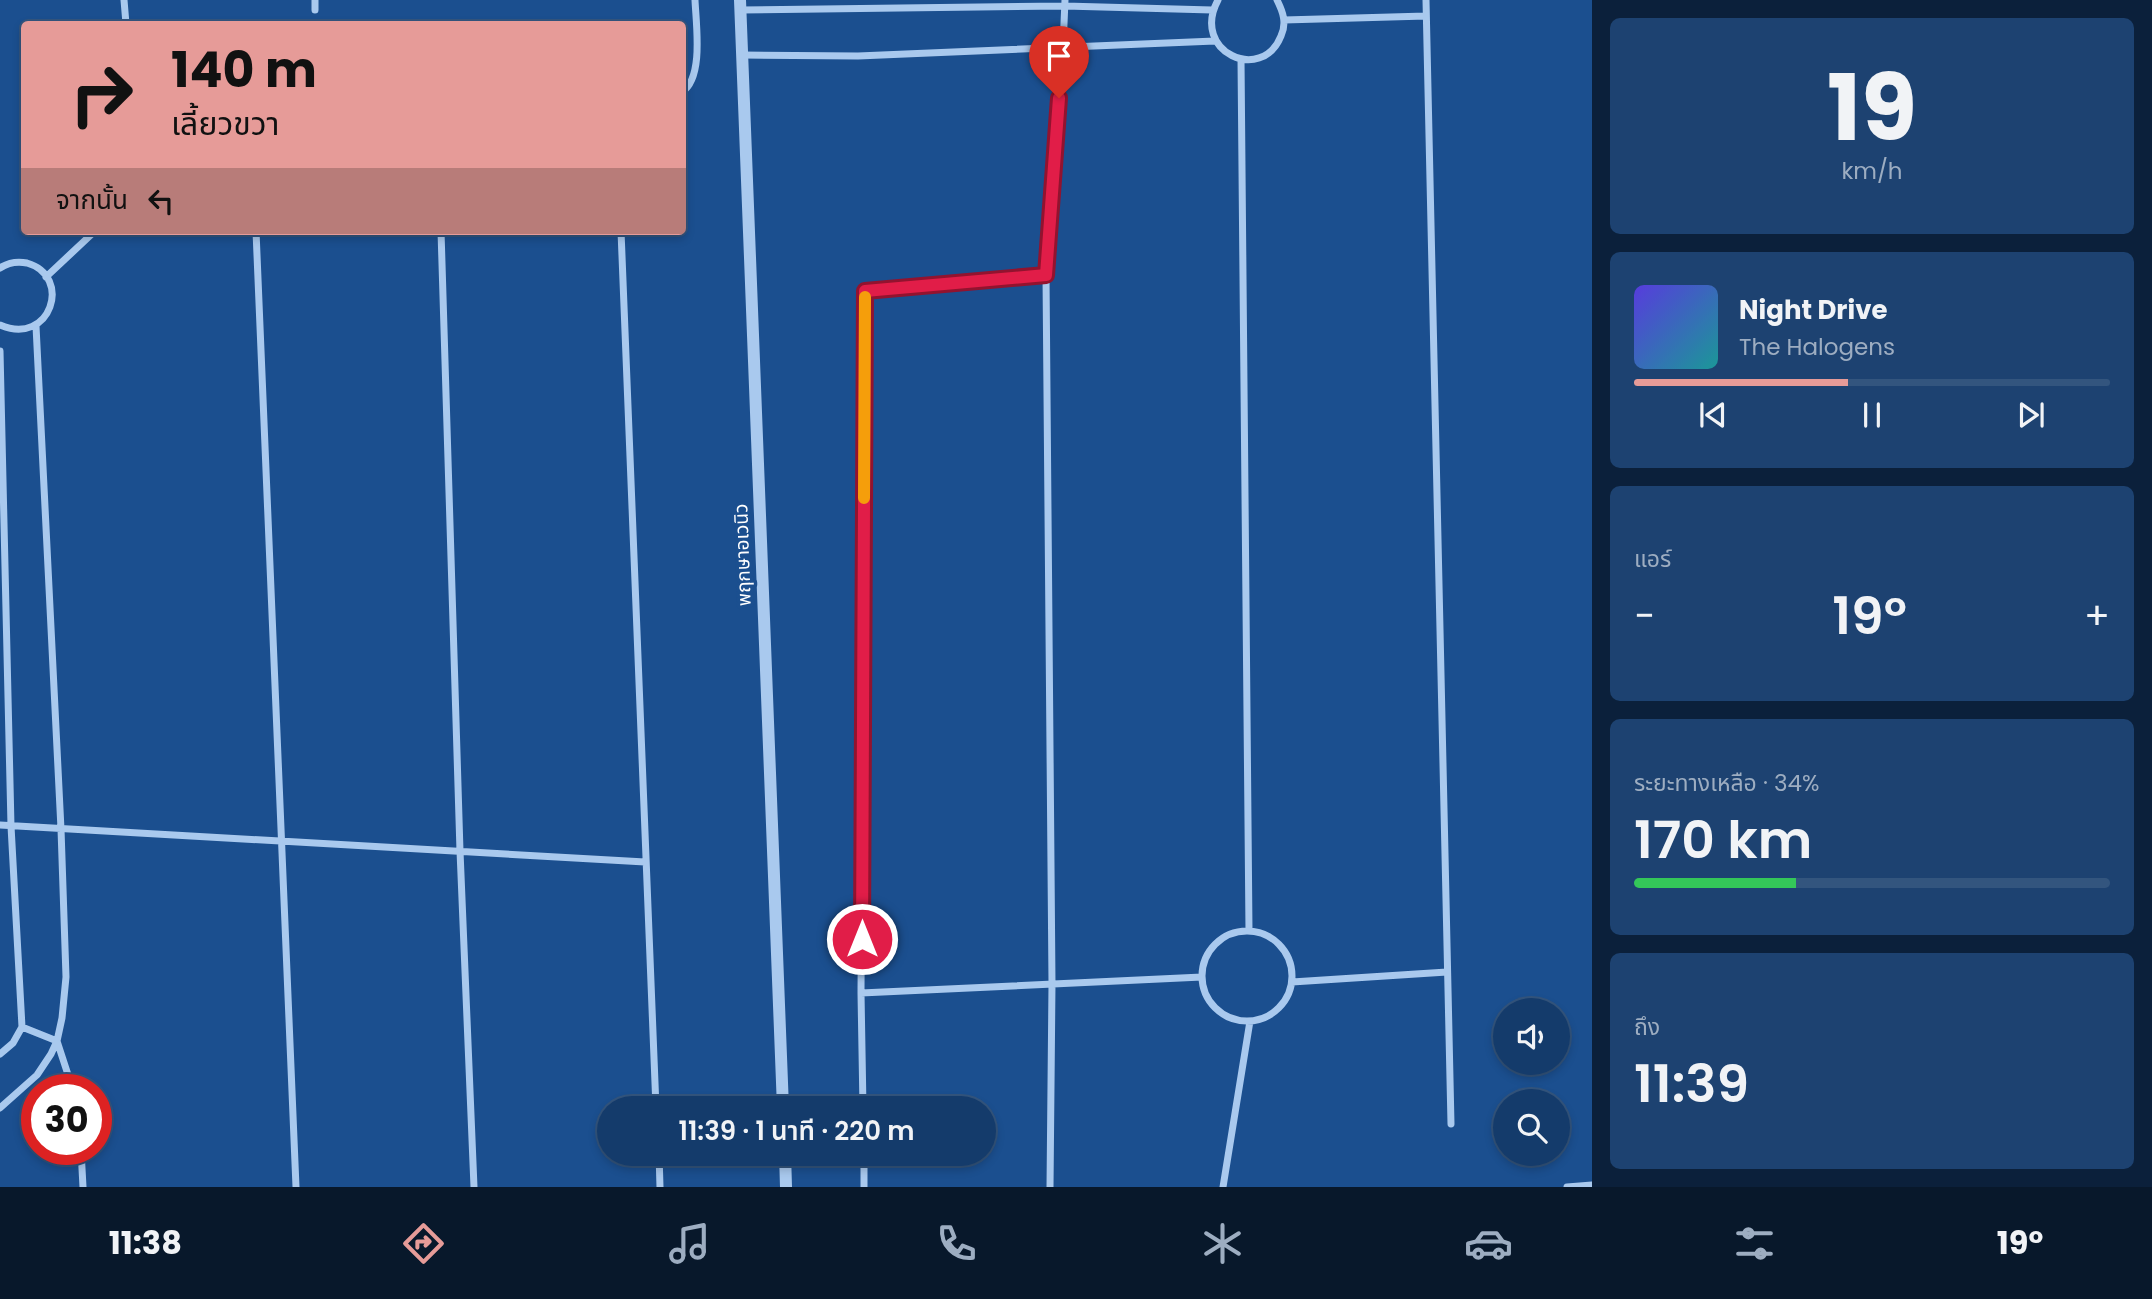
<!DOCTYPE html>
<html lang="th">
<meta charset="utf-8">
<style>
:root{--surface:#143b6b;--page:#1d4271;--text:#f1f3f6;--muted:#9dadc1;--line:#33557e;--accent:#e69b98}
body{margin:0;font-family:Poppins,"Noto Sans Thai",sans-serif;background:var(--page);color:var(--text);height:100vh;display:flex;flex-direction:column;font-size:26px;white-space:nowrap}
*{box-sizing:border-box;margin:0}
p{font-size:23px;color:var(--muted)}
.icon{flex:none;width:38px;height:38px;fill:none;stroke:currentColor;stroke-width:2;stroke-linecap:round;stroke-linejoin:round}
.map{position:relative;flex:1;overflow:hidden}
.drawer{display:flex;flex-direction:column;gap:18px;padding:18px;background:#0b203b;width:560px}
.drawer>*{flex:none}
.hud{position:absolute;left:21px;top:21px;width:665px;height:214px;border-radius:7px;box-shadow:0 4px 10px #0003,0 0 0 2px var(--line);background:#e69b98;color:#111;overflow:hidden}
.controls{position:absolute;left:1493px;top:998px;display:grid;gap:14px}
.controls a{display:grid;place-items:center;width:77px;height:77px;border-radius:50%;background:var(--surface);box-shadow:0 4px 10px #0003,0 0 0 2px var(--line);font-size:35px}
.speed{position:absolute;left:21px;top:1074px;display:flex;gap:14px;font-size:35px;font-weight:700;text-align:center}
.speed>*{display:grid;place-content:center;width:91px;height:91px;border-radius:50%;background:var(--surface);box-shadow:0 4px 10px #0003,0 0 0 2px var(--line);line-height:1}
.speed .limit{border:10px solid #d22;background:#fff;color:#111}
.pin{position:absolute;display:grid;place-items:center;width:60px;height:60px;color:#fff;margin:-72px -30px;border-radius:50% 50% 50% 0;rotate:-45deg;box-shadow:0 0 7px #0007}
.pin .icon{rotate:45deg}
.me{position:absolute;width:77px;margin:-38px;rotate:0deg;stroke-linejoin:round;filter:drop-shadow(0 0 5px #0008)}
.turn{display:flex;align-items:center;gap:24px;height:147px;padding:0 35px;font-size:32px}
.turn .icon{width:91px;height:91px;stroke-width:2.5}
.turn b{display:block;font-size:49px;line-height:60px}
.then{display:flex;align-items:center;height:66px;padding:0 35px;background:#0003;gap:14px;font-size:26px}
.big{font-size:52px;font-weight:600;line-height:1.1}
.drawer .tile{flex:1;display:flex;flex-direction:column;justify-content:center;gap:10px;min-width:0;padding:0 24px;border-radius:10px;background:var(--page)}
.drawer .dial{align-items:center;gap:0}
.dial b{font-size:91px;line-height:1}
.song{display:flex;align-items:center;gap:21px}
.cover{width:84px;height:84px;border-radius:10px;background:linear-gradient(135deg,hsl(250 70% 55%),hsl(180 70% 35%))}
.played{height:7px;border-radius:4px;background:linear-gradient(90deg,var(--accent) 45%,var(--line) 45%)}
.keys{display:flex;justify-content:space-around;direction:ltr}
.heat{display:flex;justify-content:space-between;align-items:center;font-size:38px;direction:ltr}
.charge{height:10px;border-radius:5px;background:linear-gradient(90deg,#34c759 34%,var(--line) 0)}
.trip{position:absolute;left:597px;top:1096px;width:399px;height:70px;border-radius:35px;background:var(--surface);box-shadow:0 4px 10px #0003,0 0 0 2px var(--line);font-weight:600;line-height:70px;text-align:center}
.menu{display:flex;height:112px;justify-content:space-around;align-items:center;background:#08182b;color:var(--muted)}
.menu .icon{width:49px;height:49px}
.menu .current{color:var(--accent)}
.menu b{font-size:32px;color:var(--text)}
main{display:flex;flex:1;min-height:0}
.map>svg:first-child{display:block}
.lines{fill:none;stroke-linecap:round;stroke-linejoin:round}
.minor{stroke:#a9c9ee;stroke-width:7}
.tertiary{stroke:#a9c9ee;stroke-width:12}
.route-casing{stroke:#92132f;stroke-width:18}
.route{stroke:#e11d48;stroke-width:12}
.slow{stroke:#f59e0b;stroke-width:12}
.labels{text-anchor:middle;stroke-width:7;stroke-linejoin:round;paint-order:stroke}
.street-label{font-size:19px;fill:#fff;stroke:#1b4f8f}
</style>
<main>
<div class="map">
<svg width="1592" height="1187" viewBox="0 0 1592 1187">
<rect width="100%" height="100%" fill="#1b4f8f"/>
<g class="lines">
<path class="minor" d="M124 0 126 24
M315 0V10
M1218 0C1190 52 1262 84 1281 36 1287 23 1283 12 1277 0
M1426 0 1451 1124
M741 10 1065 6 1212 10
M1284 20 1426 16
M742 55 858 56 1215 41
M1241 59 1249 931
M682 92C704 78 696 24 695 0
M256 231 296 1187
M441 231 460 851 474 1187
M621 231 656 1108
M0 268C9 262 17 261 27 263 73 276 51 347 0 325
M1046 275 1052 984 1050 1187
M46 277 95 231
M0 351 11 826 22 1027 13 1043 0 1054
M0 825 645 862
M1202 976a45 45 0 1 1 90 0a45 45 0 1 1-90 0Z
M1292 982 1447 972
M861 993 1202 977
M22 1027 57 1041 73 1090
M0 1108 37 1075 51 1054 57 1041 62 1018 66 977 61 829 36 326
M863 1108 861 993 865 291 1046 275 1063 47 1065 0
M81 1150 83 1187
M659 1153 660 1187
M864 1153V1187
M1223 1187 1250 1021
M1567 1187 1592 1185"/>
<path class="tertiary" d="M740 0 783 1108
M785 1153 786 1187"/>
</g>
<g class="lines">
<g class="route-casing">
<path id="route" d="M862 939 865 291 1046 275 1059 98"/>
</g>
<use href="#route" class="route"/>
<path class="slow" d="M864 498 865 297"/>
</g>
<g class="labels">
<g class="street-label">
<text transform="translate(742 555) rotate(-92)" y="7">พฤกษาอเวนิว</text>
</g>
</g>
</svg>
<div class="controls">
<a><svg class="icon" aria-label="sound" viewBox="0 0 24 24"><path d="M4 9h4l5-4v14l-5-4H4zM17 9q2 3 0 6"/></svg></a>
<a><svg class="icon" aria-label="search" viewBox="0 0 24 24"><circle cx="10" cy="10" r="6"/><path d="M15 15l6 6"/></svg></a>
</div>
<div class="speed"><div class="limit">30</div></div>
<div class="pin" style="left:1059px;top:98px;background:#d93025"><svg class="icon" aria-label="arrive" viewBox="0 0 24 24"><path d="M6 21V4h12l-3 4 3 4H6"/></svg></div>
<svg class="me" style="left:862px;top:939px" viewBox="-20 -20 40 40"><circle r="17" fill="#e11d48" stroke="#fff" stroke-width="3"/><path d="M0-11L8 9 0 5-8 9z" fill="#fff"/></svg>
<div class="trip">11:39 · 1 นาที · 220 m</div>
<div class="hud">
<div class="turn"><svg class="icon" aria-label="right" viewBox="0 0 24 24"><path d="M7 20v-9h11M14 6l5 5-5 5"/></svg><div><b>140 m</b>เลี้ยวขวา</div></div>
<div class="then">จากนั้น<svg class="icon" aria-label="left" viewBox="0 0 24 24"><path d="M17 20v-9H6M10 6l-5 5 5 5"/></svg></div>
</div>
</div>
<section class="drawer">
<div class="tile dial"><b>19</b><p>km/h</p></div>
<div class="tile">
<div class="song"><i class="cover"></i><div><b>Night Drive</b><p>The Halogens</p></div></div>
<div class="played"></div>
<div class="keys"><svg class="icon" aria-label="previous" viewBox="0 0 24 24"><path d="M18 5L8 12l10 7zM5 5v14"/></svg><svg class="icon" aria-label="pause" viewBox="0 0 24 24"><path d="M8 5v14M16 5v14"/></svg><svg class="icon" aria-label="next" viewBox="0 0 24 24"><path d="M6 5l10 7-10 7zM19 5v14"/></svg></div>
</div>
<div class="tile"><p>แอร์</p>
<div class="heat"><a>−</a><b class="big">19°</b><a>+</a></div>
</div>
<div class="tile"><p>ระยะทางเหลือ · 34%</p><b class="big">170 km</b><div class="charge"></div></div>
<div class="tile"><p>ถึง</p><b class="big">11:39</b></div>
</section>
</main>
<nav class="menu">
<b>11:38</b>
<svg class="icon current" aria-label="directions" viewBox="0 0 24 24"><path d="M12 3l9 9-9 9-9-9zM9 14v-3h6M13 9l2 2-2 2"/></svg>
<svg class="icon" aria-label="music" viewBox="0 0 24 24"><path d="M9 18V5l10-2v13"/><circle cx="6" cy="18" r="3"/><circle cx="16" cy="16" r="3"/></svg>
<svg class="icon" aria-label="phone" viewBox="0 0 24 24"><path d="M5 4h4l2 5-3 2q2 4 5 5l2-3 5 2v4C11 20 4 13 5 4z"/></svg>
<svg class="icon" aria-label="climate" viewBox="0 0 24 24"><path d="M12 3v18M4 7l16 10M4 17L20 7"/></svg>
<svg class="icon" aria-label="car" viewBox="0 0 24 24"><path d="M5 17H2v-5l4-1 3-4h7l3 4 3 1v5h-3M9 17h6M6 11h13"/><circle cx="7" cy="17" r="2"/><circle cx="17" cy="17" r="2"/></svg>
<svg class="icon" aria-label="filters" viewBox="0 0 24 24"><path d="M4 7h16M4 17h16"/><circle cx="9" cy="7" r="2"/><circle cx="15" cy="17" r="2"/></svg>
<b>19°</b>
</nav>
